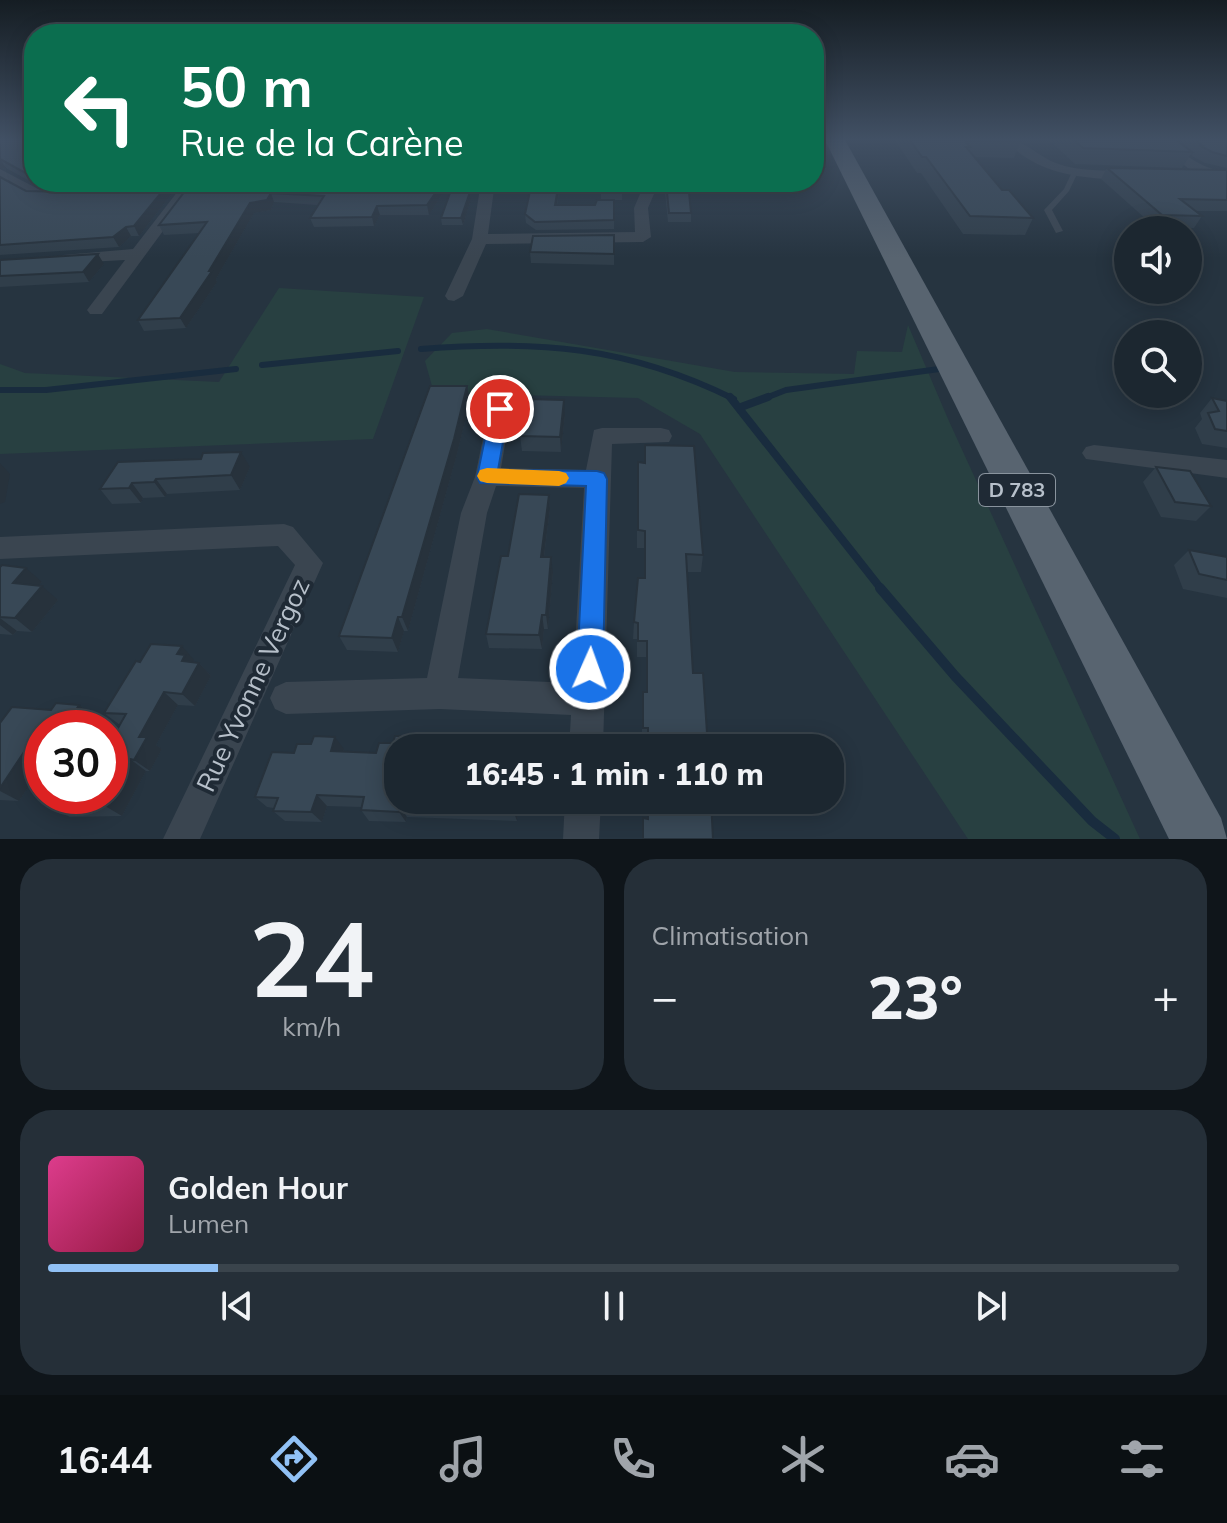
<!DOCTYPE html>
<html lang="fr">
<meta charset="utf-8">
<style>
:root{--surface:#1c2730;--page:#252f38;--text:#f1f3f6;--muted:#a0a5ab;--line:#3a444c;--accent:#91c1f5}
body{margin:0;font-family:Mulish,sans-serif;background:var(--page);color:var(--text);height:100vh;display:flex;flex-direction:column;font-size:30px;white-space:nowrap}
*{box-sizing:border-box;margin:0}
p{font-size:26px;color:var(--muted)}
.icon{flex:none;width:44px;height:44px;fill:none;stroke:currentColor;stroke-width:2;stroke-linecap:round;stroke-linejoin:round}
.map{position:relative;height:839px;overflow:hidden}
.sheet{display:flex;flex-direction:column;gap:20px;padding:20px;background:#0f151a;flex:1}
.sheet>*{flex:none}
.guide{position:absolute;left:24px;top:24px;width:800px;height:168px;border-radius:32px;box-shadow:0 4px 20px #0003,0 0 0 2px var(--line);background:#0b6e4f;color:#fff;overflow:hidden}
.fabs{position:absolute;left:1114px;top:216px;display:grid;gap:16px}
.fabs a{display:grid;place-items:center;width:88px;height:88px;border-radius:50%;background:var(--surface);box-shadow:0 4px 20px #0003,0 0 0 2px var(--line);font-size:40px}
.speed{position:absolute;left:24px;top:710px;display:flex;gap:16px;font-size:40px;font-weight:700;text-align:center}
.speed>*{display:grid;place-content:center;width:104px;height:104px;border-radius:50%;background:var(--surface);box-shadow:0 4px 20px #0003,0 0 0 2px var(--line);line-height:1}
.speed .limit{border:12px solid #d22;background:#fff;color:#111}
.pin{position:absolute;display:grid;place-items:center;width:68px;height:68px;color:#fff;margin:-34px;border:4px solid #fff;border-radius:50%;box-shadow:0 2px 8px #0007}
.me{position:absolute;width:88px;margin:-44px;rotate:2deg;stroke-linejoin:round;filter:drop-shadow(0 0 6px #0008)}
.turn{display:flex;align-items:center;gap:28px;height:168px;padding:0 24px;font-size:36px}
.turn .icon{width:104px;height:104px;stroke-width:2.5}
.turn b{display:block;font-size:56px;line-height:68px}
.big{font-size:60px;font-weight:800;line-height:1.1}
.sheet .tile{flex:1;display:flex;flex-direction:column;justify-content:center;gap:12px;min-width:0;padding:0 28px;border-radius:32px;background:var(--page)}
.sheet .dial{align-items:center;gap:0}
.dial b{font-size:104px;line-height:1}
.song{display:flex;align-items:center;gap:24px}
.cover{width:96px;height:96px;border-radius:12px;background:linear-gradient(135deg,hsl(330 70% 55%),hsl(340 70% 35%))}
.played{height:8px;border-radius:4px;background:linear-gradient(90deg,var(--accent) 15%,var(--line) 15%)}
.keys{display:flex;justify-content:space-around;direction:ltr}
.heat{display:flex;justify-content:space-between;align-items:center;font-size:44px;direction:ltr}
.sheet .tiles{flex:1;display:grid;gap:20px;grid-template-columns:1fr 1fr}
.tile:last-child{grid-column:span 2}
.trip{position:absolute;left:384px;top:734px;width:460px;height:80px;border-radius:32px;background:var(--surface);box-shadow:0 4px 20px #0003,0 0 0 2px var(--line);font-weight:800;line-height:80px;text-align:center}
.menu{display:flex;height:128px;justify-content:space-around;align-items:center;background:#0b1013;color:var(--muted)}
.menu .icon{width:56px;height:56px}
.menu .on{color:var(--accent)}
.menu b{font-size:36px;color:var(--text)}
.map>svg:first-child{display:block}
.green{fill:#284041}
.lines{fill:none;stroke-linecap:round;stroke-linejoin:round}
.stream-far2{stroke:#192c3e;stroke-width:6}
.stream-far1{stroke:#192c3e;stroke-width:8}
.stream{stroke:#192c3e;stroke-width:10}
.lane{fill:#3a4550;fill-rule:evenodd}
.street{fill:#3a4550;fill-rule:evenodd}
.primary{fill:#586470;fill-rule:evenodd}
.wall{fill:#303e4a}
.shaded-wall{fill:#27323c}
.building{fill:#384856;stroke:#27323c;stroke-width:2}
.route{fill:#1a73e8;stroke:#114b97;stroke-width:2}
.slow{fill:#f59e0b}
.labels{text-anchor:middle;stroke-width:8;stroke-linejoin:round;paint-order:stroke}
.shield{fill:#1f2a35;stroke:#89939d;stroke-width:2}
.shield-label{font-size:20px;font-weight:bold;fill:#b7c0ca}
.near-street-label{font-size:26px;fill:#b7c0ca;stroke:#1f2a35}
</style>
<div class="map">
<svg width="1227" height="839" viewBox="0 0 1227 839">
<rect width="100%" height="100%" fill="#263440"/>
<path class="green" d="M279 288 424 297 373 439 0 454V364L25 373 219 382Z
M908 325 948 419 1140 839H968L700 434 638 398 434 393 425 361 452 333 487 329 735 372 854 374 857 351 902 352Z"/>
<g class="lines">
<path class="stream-far2" d="M421 349C538 340 627 346 734 399
M262 365 398 351
M0 390H46L236 369
M763 399 786 390 939 369"/>
<path class="stream-far1" d="M730 397 882 590
M741 407 768 397"/>
<path class="stream" d="M880 588 955 676 1092 821 1115 839"/>
<path class="lane" d="M1075 170 1078 172 1069 191 1052 210 1063 231 1056 233 1044 210 1064 189 1072 172Z"/>
<path class="street" d="M1006 140C1026 140 1037 156 1056 163 1079 172 1106 170 1131 171L1138 175C1130 181 1118 179 1108 179 1070 177 1032 170 1006 140Z
M1152 140C1179 140 1191 170 1227 171V179L1193 172Z
M0 169 40 190 61 191 68 195C48 210 19 189 0 179Z
M185 182H199L102 314H90L87 310 125 260 69 263 61 258 63 255 133 249Z
M481 182H495L488 234 635 232 634 208 640 194 639 182H653L654 194 648 208 651 237 643 242 486 244 463 296 454 301 448 300 445 296 472 239Z
M500 402 508 404 511 409 501 468 586 470 594 430 602 428H661L669 430 672 436 669 442 612 444 603 748H569L571 715 440 709 286 714 275 709 270 698 275 687 286 682 427 678 461 513 475 477 489 409 492 404ZM496 486 584 488 573 683 458 678 487 513Z
M1094 445 1227 460V478L1086 459 1082 453 1086 447Z
M284 524 293 527 323 563 200 839H163L295 565 278 546 0 559V537Z
M565 800H601L599 839H563Z"/>
<path class="primary" d="M825 140H845L1221 818 1227 839H1169Z"/>
</g>
<path class="wall" d="M0 140H34V182H108L49 188 35 184 6 168 0 169Z
M895 140H1021L1014 158 975 157 1002 190 1033 218 1025 235 963 234 921 173H917Z
M1049 140H1176L1187 148 1178 140H1227V168L1205 163 1192 156 1193 153 1192 152 1182 168 1075 164Z
M1107 168 1227 170V211H1195L1202 216 1194 228 1155 227 1101 179Z
M0 177 26 191 68 192 109 182H181L139 236H131L119 247 0 255Z
M192 182 429 192 434 189 431 187 352 182H450L429 215H380L374 226 314 227 310 218 318 205 274 202 271 210 254 213 216 279 217 282 186 328 144 331 138 320 200 233 164 235 159 225Z
M532 182H561L557 205H595L614 200V229L536 230 526 223 525 214Z
M601 182H622V200H601Z
M664 182H688L691 213V222H668Z
M470 192 471 199 463 225H442L441 218Z
M614 235V265L531 263 530 252Z
M0 260 104 264 89 282 0 287Z
M467 386 470 401 457 454 408 631H404L398 652 347 650 339 636Z
M1212 398 1227 401V448L1202 444 1195 428 1202 419 1200 413Z
M565 415 561 452 522 451 520 436Z
M645 445 703 555 701 572H687L693 673 708 748H646V742H642V707L643 692H646V657H637V639H633L634 622 644 578V548H637V480L638 462 644 463Z
M118 462 250 467 240 490 167 494 165 497 143 498 141 503 112 504 100 489Z
M1156 467 1211 506 1196 521 1161 517 1143 482Z
M549 495 550 509 544 557 553 572 548 629H544L542 649 489 648 486 634 508 556Z
M1189 550 1227 557V598L1183 589 1174 565Z
M0 567 42 582 39 586 58 600 32 632 17 631 13 635 0 634Z
M194 660 193 662 199 663 211 676 195 706 178 705 156 745 162 749 150 771H146L122 816 70 817 50 807 110 796 120 725 104 713Z
M79 705 96 717 90 728H42V766L19 801 0 800V723L51 710Z
M416 736 418 741 463 743 500 739 502 743 521 744 522 748H398V800H519L517 821 407 817 406 822 369 821 361 810V807L327 806 322 822 285 821 273 811 274 808 267 807 255 797 294 753 344 749V751L376 753 393 743Z"/>
<path class="shaded-wall" d="M0 159 6 168 0 169Z
M45 182H108L49 188Z
M170 182H181L139 236 134 226Z
M443 182H450L429 215 427 205Z
M559 182H561L555 213V205Z
M470 192 471 199 463 225 461 218Z
M271 193 274 202 271 210 254 213 216 279 217 282 186 328 180 318 250 203Z
M377 206 380 215 374 226 372 217Z
M126 227 131 236 119 247 113 237Z
M98 254 104 264 89 282 83 272Z
M467 386 470 401 457 454 408 631 402 617Z
M564 400 565 415 561 452 560 437Z
M241 452 250 467 240 490 231 475Z
M0 463 10 474 5 502 0 504Z
M156 479 167 494 165 497 154 482Z
M132 483 143 498 141 503 129 488Z
M549 495 550 509 542 571 541 557Z
M551 557 553 572 548 629 546 615Z
M26 568 42 582 30 597 13 583Z
M42 586 58 600 32 632 15 618Z
M542 615 544 629 542 649 539 635Z
M398 617 404 631 398 652 392 638Z
M0 618 17 631 13 635 0 625Z
M182 646 194 660 193 663H199L211 676 195 706 182 694 177 654Z
M164 692 178 705 156 745 162 749 150 771 134 760 139 737Z
M79 705 96 717 90 728H65Z
M335 737 344 749 340 763 331 751Z
M28 746 42 754V766L19 801 0 791V788Z
M130 759 146 771 122 816 105 806Z
M317 795 327 806 322 822 311 812Z
M515 800H519L517 821 513 810Z
M400 806 407 817 406 822 399 812Z"/>
<path class="building" d="M0 140H34V176L29 175 0 159Z
M910 140H1021V142L965 141 970 147H966L1002 190H1009L1033 218 970 216 926 157H922Z
M1074 140H1176L1192 152 1083 148Z
M1196 140H1227V156L1212 152 1199 145H1202Z
M1107 168 1227 170V200L1180 199 1202 216 1162 215Z
M0 177 26 191 68 192 109 182H170L134 226 126 227 113 237 0 245Z
M192 182H270L429 192 439 186 435 182H443L427 205 377 206 372 217 310 218 324 196 271 193 267 200 250 203 209 271H212L180 318 138 320 207 222 159 225Z
M532 182H559L555 205H595L597 200H614V220L535 222 525 214Z
M601 182H622V191H600Z
M666 182H688L691 213H669Z
M470 192 461 218H441L450 193Z
M614 235V254L530 252 533 236Z
M98 254 83 272 0 276V260Z
M430 386H467L454 439 402 617H398L392 638 339 636Z
M1212 398 1227 401V431L1215 429 1208 413 1219 411Z
M526 399 564 400 560 437 520 436Z
M645 445 694 446 703 555 686 554 693 673H703L708 748H648V728H643V692H647V641H638V623L634 622 638 578H645V531L638 530V462L645 463Z
M241 452 231 475 156 479 154 482 132 483 129 488 100 489 118 462 201 459 203 453Z
M1156 467 1190 471 1211 506 1175 502Z
M519 494 549 495 541 557H551L546 615H542L539 635 486 634 501 556H508Z
M1189 550 1227 557V580L1199 574Z
M2 565 26 568 13 583 42 586 15 618 0 617V567Z
M151 644 182 646 177 654 185 655 182 661 199 663 182 694 164 692 139 737H147L134 760 130 759 105 806 50 807 56 796H110V742L126 714 104 713 136 661 140 662Z
M56 703 79 705 65 728H42V747L28 746 0 788V723L12 707 51 710Z
M314 736 335 737 331 751 376 753 379 743H393L395 736H416L415 740 463 743V738L500 739 499 743 521 744V748H398V800H515L513 810 400 806 399 812 361 810 364 797 317 795 311 812 273 811 278 798 255 797 272 752 294 753 297 744H311Z
M648 800H711L713 839H643V818L648 819Z"/>
<linearGradient id="sky" x2="0" y2="1"><stop stop-color="#151d23"/><stop offset="0.54" stop-color="#415064"/><stop offset="1" stop-color="#415064" stop-opacity="0"/></linearGradient>
<rect width="1227" height="258" fill="url(#sky)"/>
<path class="route" d="M500 403 509 409 498 470 597 471 604 473 607 479 603 669 599 677 590 681 581 677 577 669 586 486 480 483 477 477 491 409Z"/>
<path class="slow" d="M487 468 559 471 566 473 569 478 566 483 559 486 487 483 480 481 477 476 480 470Z"/>
<g class="labels">
<rect class="shield" x="979" y="474" width="76" height="32" rx="6"/>
<g class="shield-label">
<text x="1017" y="497">D 783</text>
</g>
<g class="near-street-label">
<text transform="translate(253 685) rotate(-65)" y="9">Rue Yvonne Vergoz</text>
</g>
</g>
</svg>
<div class="fabs">
<a><svg class="icon" aria-label="sound" viewBox="0 0 24 24"><path d="M4 9h4l5-4v14l-5-4H4zM17 9q2 3 0 6"/></svg></a>
<a><svg class="icon" aria-label="search" viewBox="0 0 24 24"><circle cx="10" cy="10" r="6"/><path d="M15 15l6 6"/></svg></a>
</div>
<div class="speed"><div class="limit">30</div></div>
<div class="pin" style="left:500px;top:409px;background:#d93025"><svg class="icon" aria-label="arrive" viewBox="0 0 24 24"><path d="M6 21V4h12l-3 4 3 4H6"/></svg></div>
<svg class="me" style="left:590px;top:669px" viewBox="-20 -20 40 40"><circle r="17" fill="#1a73e8" stroke="#fff" stroke-width="3"/><path d="M0-11L8 9 0 5-8 9z" fill="#fff"/></svg>
<div class="trip">16:45 · 1 min · 110 m</div>
<div class="guide">
<div class="turn"><svg class="icon" aria-label="left" viewBox="0 0 24 24"><path d="M17 20v-9H6M10 6l-5 5 5 5"/></svg><div><b>50 m</b>Rue de la Carène</div></div>
</div>
</div>
<section class="sheet">
<div class="tiles">
<div class="tile dial"><b>24</b><p>km/h</p></div>
<div class="tile"><p>Climatisation</p>
<div class="heat"><a>−</a><b class="big">23°</b><a>+</a></div>
</div>
<div class="tile">
<div class="song"><i class="cover"></i><div><b>Golden Hour</b><p>Lumen</p></div></div>
<div class="played"></div>
<div class="keys"><svg class="icon" aria-label="previous" viewBox="0 0 24 24"><path d="M18 5L8 12l10 7zM5 5v14"/></svg><svg class="icon" aria-label="pause" viewBox="0 0 24 24"><path d="M8 5v14M16 5v14"/></svg><svg class="icon" aria-label="next" viewBox="0 0 24 24"><path d="M6 5l10 7-10 7zM19 5v14"/></svg></div>
</div>
</div>
</section>
<nav class="menu">
<b>16:44</b>
<svg class="icon on" aria-label="directions" viewBox="0 0 24 24"><path d="M12 3l9 9-9 9-9-9zM9 14v-3h6M13 9l2 2-2 2"/></svg>
<svg class="icon" aria-label="music" viewBox="0 0 24 24"><path d="M9 18V5l10-2v13"/><circle cx="6" cy="18" r="3"/><circle cx="16" cy="16" r="3"/></svg>
<svg class="icon" aria-label="phone" viewBox="0 0 24 24"><path d="M5 4h4l2 5-3 2q2 4 5 5l2-3 5 2v4C11 20 4 13 5 4z"/></svg>
<svg class="icon" aria-label="climate" viewBox="0 0 24 24"><path d="M12 3v18M4 7l16 10M4 17L20 7"/></svg>
<svg class="icon" aria-label="car" viewBox="0 0 24 24"><path d="M5 17H2v-5l4-1 3-4h7l3 4 3 1v5h-3M9 17h6M6 11h13"/><circle cx="7" cy="17" r="2"/><circle cx="17" cy="17" r="2"/></svg>
<svg class="icon" aria-label="filters" viewBox="0 0 24 24"><path d="M4 7h16M4 17h16"/><circle cx="9" cy="7" r="2"/><circle cx="15" cy="17" r="2"/></svg>
</nav>
